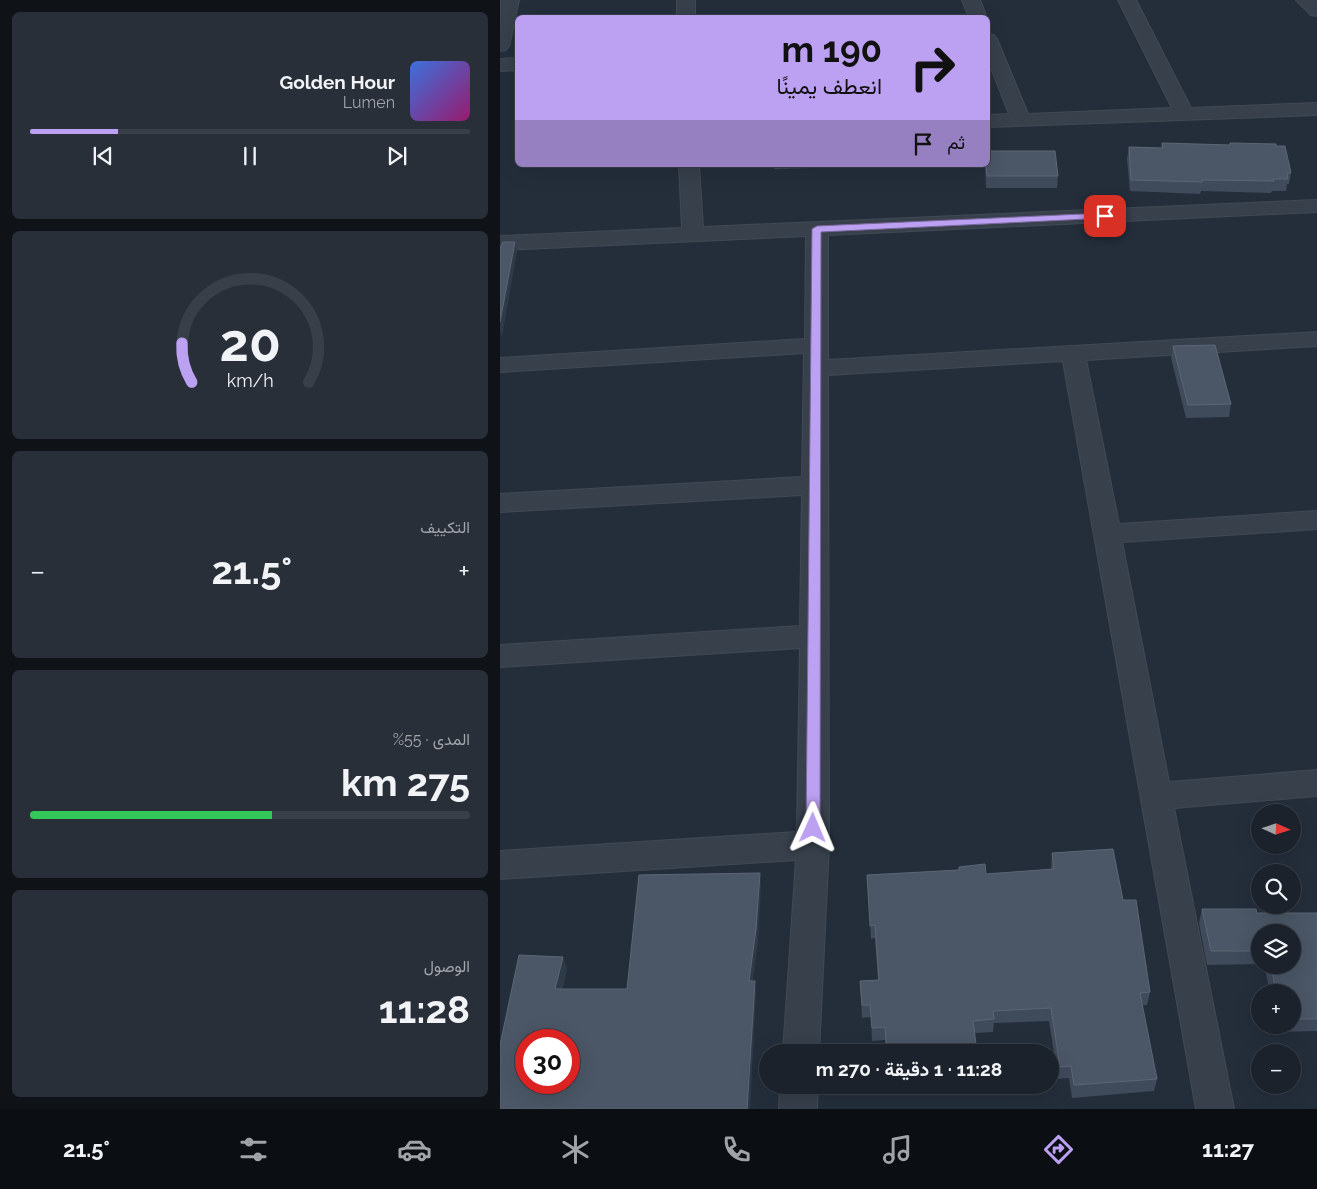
<!DOCTYPE html>
<html lang="ar">
<meta charset="utf-8">
<style>
:root{--surface:#1b222c;--page:#282f38;--text:#f1f3f6;--muted:#a0a4a9;--line:#393f48;--accent:#bca0f2}
body{margin:0;font-family:Raleway,Vazirmatn,sans-serif;background:var(--page);color:var(--text);direction:rtl;height:100vh;display:flex;flex-direction:column;font-size:19px;white-space:nowrap}
*{box-sizing:border-box;margin:0}
p{font-size:16px;color:var(--muted)}
.icon{flex:none;width:28px;height:28px;fill:none;stroke:currentColor;stroke-width:2;stroke-linecap:round;stroke-linejoin:round}
.map{position:relative;flex:1;overflow:hidden;direction:ltr}
.details{display:flex;flex-direction:column;gap:12px;padding:12px;background:#0f1318;width:500px}
.details>*{flex:none}
.hud{position:absolute;left:15px;top:15px;width:475px;height:152px;border-radius:8px;box-shadow:0 5px 20px #0002,0 0 0 1px var(--line);direction:rtl;background:#bca0f2;color:#111;overflow:hidden}
.needle{width:32px;rotate:93deg}
.buttons{position:absolute;left:751px;top:804px;display:grid;gap:10px}
.buttons a{display:grid;place-items:center;width:50px;height:50px;border-radius:50%;background:var(--surface);box-shadow:0 5px 20px #0002,0 0 0 1px var(--line);font-size:25px}
.speed{position:absolute;left:15px;top:1029px;display:flex;gap:10px;font-size:25px;font-weight:700;text-align:center}
.speed>*{display:grid;place-content:center;width:65px;height:65px;border-radius:50%;background:var(--surface);box-shadow:0 5px 20px #0002,0 0 0 1px var(--line);line-height:1}
.speed .limit{border:8px solid #d22;background:#fff;color:#111}
.pin{position:absolute;display:grid;place-items:center;width:42px;height:42px;color:#fff;margin:-21px;border-radius:10px;box-shadow:0 2px 8px #0006}
.me{position:absolute;width:55px;margin:-28px;rotate:1deg;stroke-linejoin:round;filter:drop-shadow(0 0 4px #0008)}
.turn{display:flex;align-items:center;gap:18px;height:105px;padding:0 25px;font-size:22px}
.turn .icon{width:65px;height:65px;stroke-width:2.5}
.turn b{display:block;font-size:35px;line-height:42px}
.then{display:flex;align-items:center;height:48px;padding:0 25px;background:#0003;gap:10px;font-size:19px}
.big{font-size:38px;font-weight:700;line-height:1.1}
.details .tile{flex:1;display:flex;flex-direction:column;justify-content:center;gap:8px;min-width:0;padding:0 18px;border-radius:8px;background:var(--page)}
.details .dial{align-items:center;gap:0}
.dial svg{height:130px;overflow:visible;fill:none;stroke:var(--line);stroke-width:7;stroke-linecap:round;text-anchor:middle}
.dial text{fill:var(--text);stroke:none}
.song{display:flex;align-items:center;gap:15px}
.cover{width:60px;height:60px;border-radius:8px;background:linear-gradient(135deg,hsl(220 70% 55%),hsl(320 70% 35%))}
.played{height:5px;border-radius:2px;background:linear-gradient(90deg,var(--accent) 20%,var(--line) 20%)}
.keys{display:flex;justify-content:space-around;direction:ltr}
.heat{display:flex;justify-content:space-between;align-items:center;font-size:28px;direction:ltr}
.charge{height:8px;border-radius:4px;background:linear-gradient(90deg,#34c759 55%,var(--line) 0)}
.trip{position:absolute;left:259px;top:1044px;width:300px;height:50px;border-radius:25px;background:var(--surface);box-shadow:0 5px 20px #0002,0 0 0 1px var(--line);font-weight:700;line-height:50px;text-align:center;direction:rtl}
.tabs{display:flex;height:80px;justify-content:space-around;align-items:center;background:#0b0e12;color:var(--muted)}
.tabs .icon{width:35px;height:35px}
.tabs .on{color:var(--accent)}
.tabs b{font-size:22px;color:var(--text)}
main{display:flex;flex:1;min-height:0}
.map>svg:first-child{display:block}
.lines{fill:none;stroke-linecap:round;stroke-linejoin:round}
.minor-casing{stroke:#414954;stroke-width:2}
.minor{fill:#37404b;fill-rule:evenodd}
.wall{fill:#3f4a5a}
.shaded-wall{fill:#2f3a49}
.building{fill:#4b5766;stroke:#5c6675;fill-rule:evenodd}
.route{fill:#bca0f2;stroke:#7a689d}
</style>
<main>
<div class="map">
<svg width="817" height="1109" viewBox="0 0 817 1109">
<rect width="100%" height="100%" fill="#242e3b"/>
<g class="lines">
<g class="minor-casing">
<path id="minor" d="M1 0H19L9 46 6 50 0 51Z
M177 0H195V18H177Z
M462 0H480L487 18H469Z
M618 0H636L691 108 817 103V115L488 127V115L509 114 488 60V34L494 35 497 39 528 114 672 108Z
M796 0H815L817 2V16L811 15Z
M18 58V70L0 71V59Z
M179 165H199L203 227 817 200V212L328 235V360L817 332V346L586 360 619 524 817 511V529L622 542 669 782 817 770V796L674 808 734 1109H696L563 361 328 375 329 845 319 1052H283L296 860 0 879V851L297 832 300 648 0 667V645L300 626 302 495 0 512V494L302 477 304 353 0 372V358L305 339 306 236 0 250V236L182 228Z
M280 1085H318L317 1109H279Z"/>
</g>
<use href="#minor" class="minor"/>
</g>
<path class="wall" d="M662 143 730 145V143L791 173 789 184H787L786 191H772L771 193 701 191 700 194 630 191 627 159 629 147 661 148Z
M273 165H314V168L274 169Z
M485 165 558 176 557 188H486Z
M673 346 731 404 729 417 686 418 671 358Z
M552 853 623 900 650 992 647 1005H642L657 1079 654 1091 572 1098 569 1078 558 1079 549 1021 494 1023 493 1032 475 1033 477 1052H386L385 1040 372 1041 371 1017 362 1018 360 981 378 980 375 938 371 939 368 888 458 870 459 867 486 874 551 869Z
M702 909 757 913H817V1031L777 1032 776 1025H792V992H770L764 965H792L760 932V964L707 965 699 923Z
M388 1085H431L389 1088Z"/>
<path class="shaded-wall" d="M15 242 17 252 2 337 0 330V322Z
M260 873 261 886 258 942 251 994 249 981Z
M63 957 67 969 60 1001 55 989Z
M255 981 256 994 250 1109H247Z"/>
<path class="building" d="M662 143 730 145V143L776 144V146H785L791 173H787L788 179H773L774 181 702 180V182L631 180 629 147 663 148Z
M488 151H555L558 176H487L486 165H488Z
M3 242H15L0 322V248Z
M715 345 731 404 688 405 673 346Z
M613 849 623 900H636L650 992 640 993 657 1079 574 1085 571 1066 560 1067 551 1008 493 1011 494 1019 473 1021 477 1052H387L385 1027 372 1028 370 1005H362L360 981 379 980 375 925 370 926 367 875 459 870V867L485 864 486 874 554 869 552 853Z
M260 873 256 929 249 981H255L247 1109H0V1045L19 955 63 957 55 989H127L139 875ZM26 1040H69V1082H26Z
M702 909H756L757 913H817V1019H792V992H776L771 965H792V932H760V951H711Z"/>
<path class="route" d="M605 213 610 216 608 218 321 232 320 828 318 832 313 834 308 832 306 828 312 229 317 226Z"/>
</svg>
<div class="buttons">
<a><svg class="needle" viewBox="-14 -14 28 28"><path d="M0-13l5 13h-10z" fill="#e53935"/><path d="M0 13l5-13h-10z" fill="#a0a4a9"/></svg></a>
<a><svg class="icon" aria-label="search" viewBox="0 0 24 24"><circle cx="10" cy="10" r="6"/><path d="M15 15l6 6"/></svg></a>
<a><svg class="icon" aria-label="layers" viewBox="0 0 24 24"><path d="M12 4l9 5-9 5-9-5zM3 14l9 5 9-5"/></svg></a>
<a>+</a>
<a>−</a>
</div>
<div class="speed"><div class="limit">30</div></div>
<div class="pin" style="left:605px;top:216px;background:#d93025"><svg class="icon" aria-label="arrive" viewBox="0 0 24 24"><path d="M6 21V4h12l-3 4 3 4H6"/></svg></div>
<svg class="me" style="left:313px;top:828px" viewBox="-20 -20 40 40"><path d="M0-17L14 15 0 8-14 15z" fill="#bca0f2" stroke="#fff" stroke-width="4"/></svg>
<div class="trip">11:28 · 1 دقيقة · 270 m</div>
<div class="hud">
<div class="turn"><svg class="icon" aria-label="right" viewBox="0 0 24 24"><path d="M7 20v-9h11M14 6l5 5-5 5"/></svg><div><b>190 m</b>انعطف يمينًا</div></div>
<div class="then">ثم<svg class="icon" aria-label="arrive" viewBox="0 0 24 24"><path d="M6 21V4h12l-3 4 3 4H6"/></svg></div>
</div>
</div>
<section class="details">
<div class="tile">
<div class="song"><i class="cover"></i><div><b>Golden Hour</b><p>Lumen</p></div></div>
<div class="played"></div>
<div class="keys"><svg class="icon" aria-label="previous" viewBox="0 0 24 24"><path d="M18 5L8 12l10 7zM5 5v14"/></svg><svg class="icon" aria-label="pause" viewBox="0 0 24 24"><path d="M8 5v14M16 5v14"/></svg><svg class="icon" aria-label="next" viewBox="0 0 24 24"><path d="M6 5l10 7-10 7zM19 5v14"/></svg></div>
</div>
<div class="tile dial"><svg viewBox="0 0 100 80">
<path d="M14 69A42 42 0 1 1 86 69"/>
<path d="M14 69A42 42 0 0 1 8 45" stroke="#bca0f2"/>
<text x="50" y="56" font-size="32" font-weight="700">20</text>
<text x="50" y="72" font-size="11">km/h</text>
</svg></div>
<div class="tile"><p>التكييف</p>
<div class="heat"><a>−</a><b class="big">21.5°</b><a>+</a></div>
</div>
<div class="tile"><p>المدى · 55%</p><b class="big">275 km</b><div class="charge"></div></div>
<div class="tile"><p>الوصول</p><b class="big">11:28</b></div>
</section>
</main>
<nav class="tabs">
<b>11:27</b>
<svg class="icon on" aria-label="directions" viewBox="0 0 24 24"><path d="M12 3l9 9-9 9-9-9zM9 14v-3h6M13 9l2 2-2 2"/></svg>
<svg class="icon" aria-label="music" viewBox="0 0 24 24"><path d="M9 18V5l10-2v13"/><circle cx="6" cy="18" r="3"/><circle cx="16" cy="16" r="3"/></svg>
<svg class="icon" aria-label="phone" viewBox="0 0 24 24"><path d="M5 4h4l2 5-3 2q2 4 5 5l2-3 5 2v4C11 20 4 13 5 4z"/></svg>
<svg class="icon" aria-label="climate" viewBox="0 0 24 24"><path d="M12 3v18M4 7l16 10M4 17L20 7"/></svg>
<svg class="icon" aria-label="car" viewBox="0 0 24 24"><path d="M5 17H2v-5l4-1 3-4h7l3 4 3 1v5h-3M9 17h6M6 11h13"/><circle cx="7" cy="17" r="2"/><circle cx="17" cy="17" r="2"/></svg>
<svg class="icon" aria-label="filters" viewBox="0 0 24 24"><path d="M4 7h16M4 17h16"/><circle cx="9" cy="7" r="2"/><circle cx="15" cy="17" r="2"/></svg>
<b>21.5°</b>
</nav>
